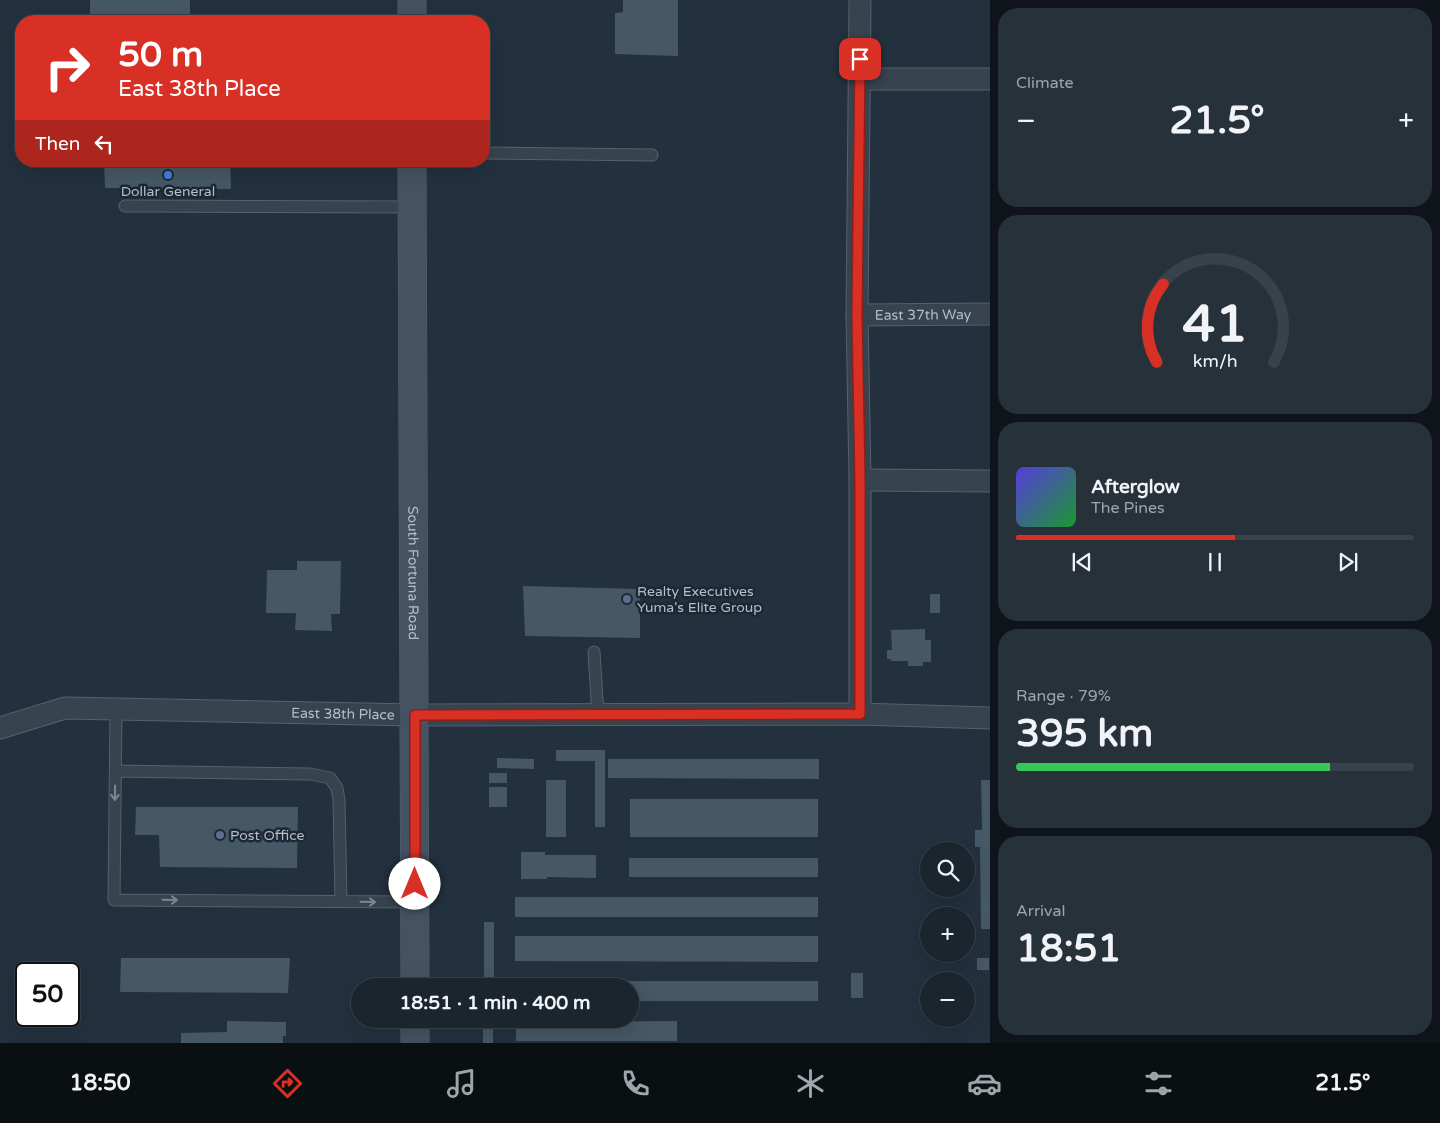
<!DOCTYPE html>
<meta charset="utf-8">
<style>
:root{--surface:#1a252e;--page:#27313a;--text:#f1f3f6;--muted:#9fa5aa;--line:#38424a;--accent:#d93025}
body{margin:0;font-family:"Varela Round",sans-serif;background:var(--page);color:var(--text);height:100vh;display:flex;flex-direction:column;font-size:19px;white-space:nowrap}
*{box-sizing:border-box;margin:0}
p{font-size:16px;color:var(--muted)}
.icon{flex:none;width:28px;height:28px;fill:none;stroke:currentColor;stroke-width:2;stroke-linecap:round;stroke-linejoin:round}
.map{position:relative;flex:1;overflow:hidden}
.sheet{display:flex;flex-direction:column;gap:8px;padding:8px;background:#0e1419;width:450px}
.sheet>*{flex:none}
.banner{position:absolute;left:15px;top:15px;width:475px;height:152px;border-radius:20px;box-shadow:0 5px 20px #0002,0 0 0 1px var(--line);background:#d93025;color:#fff;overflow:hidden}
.tools{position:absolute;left:920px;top:842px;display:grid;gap:10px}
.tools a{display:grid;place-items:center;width:55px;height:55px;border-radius:50%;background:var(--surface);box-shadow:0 5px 20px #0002,0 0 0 1px var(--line);font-size:25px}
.speed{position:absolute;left:15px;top:962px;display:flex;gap:10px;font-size:25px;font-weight:700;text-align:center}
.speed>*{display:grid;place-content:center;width:65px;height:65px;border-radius:50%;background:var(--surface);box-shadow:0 5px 20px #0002,0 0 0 1px var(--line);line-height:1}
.speed .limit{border:2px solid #111;border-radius:8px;background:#fff;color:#111}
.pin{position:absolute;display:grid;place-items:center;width:42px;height:42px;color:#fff;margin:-21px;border-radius:10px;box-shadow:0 2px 8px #0006}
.me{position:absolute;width:55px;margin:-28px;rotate:0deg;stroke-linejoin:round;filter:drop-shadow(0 0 4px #0008)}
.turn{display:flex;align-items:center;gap:18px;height:105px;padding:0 20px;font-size:22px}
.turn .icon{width:65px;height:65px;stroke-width:2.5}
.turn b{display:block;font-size:35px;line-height:42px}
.then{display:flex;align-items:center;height:48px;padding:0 20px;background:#0003;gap:10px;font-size:19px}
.big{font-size:38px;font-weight:700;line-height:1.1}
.sheet .widget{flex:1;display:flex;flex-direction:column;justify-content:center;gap:8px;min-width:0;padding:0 18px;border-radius:20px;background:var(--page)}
.sheet .dial{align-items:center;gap:0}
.dial svg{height:130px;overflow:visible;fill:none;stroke:var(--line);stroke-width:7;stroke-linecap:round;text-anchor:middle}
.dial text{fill:var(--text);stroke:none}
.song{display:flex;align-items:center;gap:15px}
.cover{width:60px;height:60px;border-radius:8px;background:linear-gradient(135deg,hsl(250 70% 55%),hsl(130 70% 35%))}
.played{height:5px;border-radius:2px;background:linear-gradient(90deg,var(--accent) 55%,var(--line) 55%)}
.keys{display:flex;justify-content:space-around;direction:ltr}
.heat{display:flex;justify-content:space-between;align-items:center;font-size:28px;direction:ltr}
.charge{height:8px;border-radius:4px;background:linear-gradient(90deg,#34c759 79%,var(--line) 0)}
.trip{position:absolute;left:351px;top:978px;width:288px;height:50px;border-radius:25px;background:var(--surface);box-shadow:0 5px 20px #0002,0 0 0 1px var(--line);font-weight:700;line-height:50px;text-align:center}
.tab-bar{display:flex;height:80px;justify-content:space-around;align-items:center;background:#0a0f12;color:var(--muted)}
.tab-bar .icon{width:35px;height:35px}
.tab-bar .current{color:var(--accent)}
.tab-bar b{font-size:22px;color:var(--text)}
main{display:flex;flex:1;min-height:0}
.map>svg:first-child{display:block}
.building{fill:#465765}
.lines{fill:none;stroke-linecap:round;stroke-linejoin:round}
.lane-casing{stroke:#55616c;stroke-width:13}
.street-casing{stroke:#55616c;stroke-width:23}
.secondary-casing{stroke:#55616c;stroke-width:29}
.lane{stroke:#37434e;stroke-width:11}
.street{stroke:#37434e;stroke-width:21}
.secondary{stroke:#455262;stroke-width:28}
.oneway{stroke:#7b8792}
.route-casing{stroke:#8d1f18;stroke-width:12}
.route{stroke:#d93025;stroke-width:9}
.shop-dot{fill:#3f7fe0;stroke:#1c2833;stroke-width:2}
.service-dot{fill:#5c6f8a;stroke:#1c2833;stroke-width:2}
.labels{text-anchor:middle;stroke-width:5;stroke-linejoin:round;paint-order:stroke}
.poi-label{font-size:14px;fill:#b3bec9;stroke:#1c2833;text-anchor:start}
.street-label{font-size:14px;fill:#b3bec9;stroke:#1c2833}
</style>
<main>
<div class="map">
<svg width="990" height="1043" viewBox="0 0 990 1043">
<rect width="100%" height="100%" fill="#23313e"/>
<path class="building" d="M90 0H190V21H90Z
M623 0H678V56L615 54V13L623 12Z
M104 161H230L231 189 105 188Z
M297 561H341L340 614H331L332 631 295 630 296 613H266L267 570H297Z
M523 586 640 589V638L525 636Z
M930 594H940V613H930Z
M925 629V640H931V662H923V666H908V661H891V659H887V650H892L891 630Z
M556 750H605V827H595V761H556Z
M497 758 534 759V769L497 768Z
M608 759H819V779L608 778Z
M489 773H507V783H489Z
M546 780H566V837H546Z
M981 780H990V929H981L980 847H975V830H982Z
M489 787H507V807H489Z
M630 799H818V837H630Z
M136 807H298L297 868 160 867 159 835H135Z
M521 852H545V855H596V878L547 877V879H521Z
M629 858H818V877H629Z
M515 897H818V917H515Z
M484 922H494V986H484Z
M515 936H818V962L515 961Z
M121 958H290L288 993 120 992Z
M977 958H989V970H977Z
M851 973H863V998H851Z
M515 981H818V1001H630V986H515Z
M483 1019H493V1043H483Z
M227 1021 286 1022V1036H283V1043H181V1033L227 1032Z
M677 1021V1041H516V1022Z"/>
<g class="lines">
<g class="lane-casing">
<path id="lane" d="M484 153 652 155
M125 206 413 207
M594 652 598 715
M116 710 114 900 415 902
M116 771 310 774 330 778 337 788 339 800 341 901"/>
</g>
<g class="street-casing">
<g id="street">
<path d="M860 79H990"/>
<path id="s1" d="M857 315 990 314"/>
<path d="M860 480 990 481"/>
<path d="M860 714V480L857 315 860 0"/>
<path id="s2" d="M0 728 65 708 415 715 860 714 990 718"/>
</g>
</g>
<g class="secondary-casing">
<g id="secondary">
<path d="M412 0V21"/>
<path id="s3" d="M412 161 415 986"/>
<path d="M415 1019V1043"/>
</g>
</g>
<use href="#lane" class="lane"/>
<use href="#street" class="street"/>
<use href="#secondary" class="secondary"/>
</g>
<defs><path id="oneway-shaft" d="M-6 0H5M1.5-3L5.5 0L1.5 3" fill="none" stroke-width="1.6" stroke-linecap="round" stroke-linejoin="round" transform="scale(1.25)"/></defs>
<g class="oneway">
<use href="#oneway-shaft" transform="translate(115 793) rotate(91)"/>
<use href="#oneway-shaft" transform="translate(170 900) rotate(1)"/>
<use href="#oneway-shaft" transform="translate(368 902) rotate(1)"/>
</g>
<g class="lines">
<g class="route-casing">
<path id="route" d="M415 884V715L860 714V480L857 315 860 59"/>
</g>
<use href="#route" class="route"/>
</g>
<circle class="shop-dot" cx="168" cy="175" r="5"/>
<g class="service-dot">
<circle cx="627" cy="599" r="5"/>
<circle cx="220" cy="835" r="5"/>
</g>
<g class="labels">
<g class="poi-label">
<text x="168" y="196" text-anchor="middle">Dollar General</text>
<text x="637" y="596">Realty Executives<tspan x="637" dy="16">Yuma's Elite Group</tspan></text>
<text x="230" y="840">Post Office</text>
</g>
<g class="street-label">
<text dy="5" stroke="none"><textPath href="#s1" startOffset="66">East 37th Way</textPath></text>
<text dy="5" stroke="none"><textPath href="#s3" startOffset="412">South Fortuna Road</textPath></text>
<text dy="5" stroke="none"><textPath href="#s2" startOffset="346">East 38th Place</textPath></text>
</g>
</g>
</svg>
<div class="tools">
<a><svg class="icon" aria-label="search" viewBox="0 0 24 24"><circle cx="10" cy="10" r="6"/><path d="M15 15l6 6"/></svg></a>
<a>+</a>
<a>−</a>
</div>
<div class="speed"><div class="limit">50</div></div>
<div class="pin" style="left:860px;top:59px;background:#d93025"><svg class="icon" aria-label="arrive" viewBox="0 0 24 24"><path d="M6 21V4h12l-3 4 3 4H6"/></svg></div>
<svg class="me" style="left:415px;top:884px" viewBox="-20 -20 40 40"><circle r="19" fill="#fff"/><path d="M0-13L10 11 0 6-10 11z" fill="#d93025"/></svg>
<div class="trip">18:51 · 1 min · 400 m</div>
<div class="banner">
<div class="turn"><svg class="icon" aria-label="right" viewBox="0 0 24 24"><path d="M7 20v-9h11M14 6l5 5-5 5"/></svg><div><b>50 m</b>East 38th Place</div></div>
<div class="then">Then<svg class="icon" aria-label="left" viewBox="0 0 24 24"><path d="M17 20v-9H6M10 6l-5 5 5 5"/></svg></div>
</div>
</div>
<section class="sheet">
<div class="widget"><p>Climate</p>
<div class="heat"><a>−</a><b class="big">21.5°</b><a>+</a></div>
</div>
<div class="widget dial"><svg viewBox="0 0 100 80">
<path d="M14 69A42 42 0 1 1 86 69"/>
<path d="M14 69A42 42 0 0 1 18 21" stroke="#d93025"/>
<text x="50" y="56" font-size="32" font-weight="700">41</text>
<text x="50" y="72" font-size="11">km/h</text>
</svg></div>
<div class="widget">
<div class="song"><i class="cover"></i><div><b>Afterglow</b><p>The Pines</p></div></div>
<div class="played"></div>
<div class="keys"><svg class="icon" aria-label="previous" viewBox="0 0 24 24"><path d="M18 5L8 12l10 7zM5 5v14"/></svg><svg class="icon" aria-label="pause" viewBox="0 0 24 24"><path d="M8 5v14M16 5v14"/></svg><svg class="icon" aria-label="next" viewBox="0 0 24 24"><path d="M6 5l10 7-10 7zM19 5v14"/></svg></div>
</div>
<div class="widget"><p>Range · 79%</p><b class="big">395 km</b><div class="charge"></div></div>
<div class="widget"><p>Arrival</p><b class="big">18:51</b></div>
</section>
</main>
<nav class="tab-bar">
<b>18:50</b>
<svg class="icon current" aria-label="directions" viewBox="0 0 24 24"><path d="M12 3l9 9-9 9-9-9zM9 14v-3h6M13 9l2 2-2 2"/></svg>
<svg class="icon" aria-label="music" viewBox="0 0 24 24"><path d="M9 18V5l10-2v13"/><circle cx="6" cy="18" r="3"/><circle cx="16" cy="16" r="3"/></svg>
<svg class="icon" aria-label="phone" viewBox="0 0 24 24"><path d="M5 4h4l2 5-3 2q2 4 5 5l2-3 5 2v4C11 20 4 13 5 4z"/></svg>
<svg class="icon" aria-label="climate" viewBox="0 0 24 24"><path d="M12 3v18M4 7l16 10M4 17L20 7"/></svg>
<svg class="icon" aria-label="car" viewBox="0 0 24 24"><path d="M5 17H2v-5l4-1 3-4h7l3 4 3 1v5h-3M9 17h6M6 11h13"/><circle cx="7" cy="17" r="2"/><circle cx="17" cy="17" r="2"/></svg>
<svg class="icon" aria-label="filters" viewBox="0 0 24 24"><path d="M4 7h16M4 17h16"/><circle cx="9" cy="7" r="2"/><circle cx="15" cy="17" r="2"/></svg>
<b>21.5°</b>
</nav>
